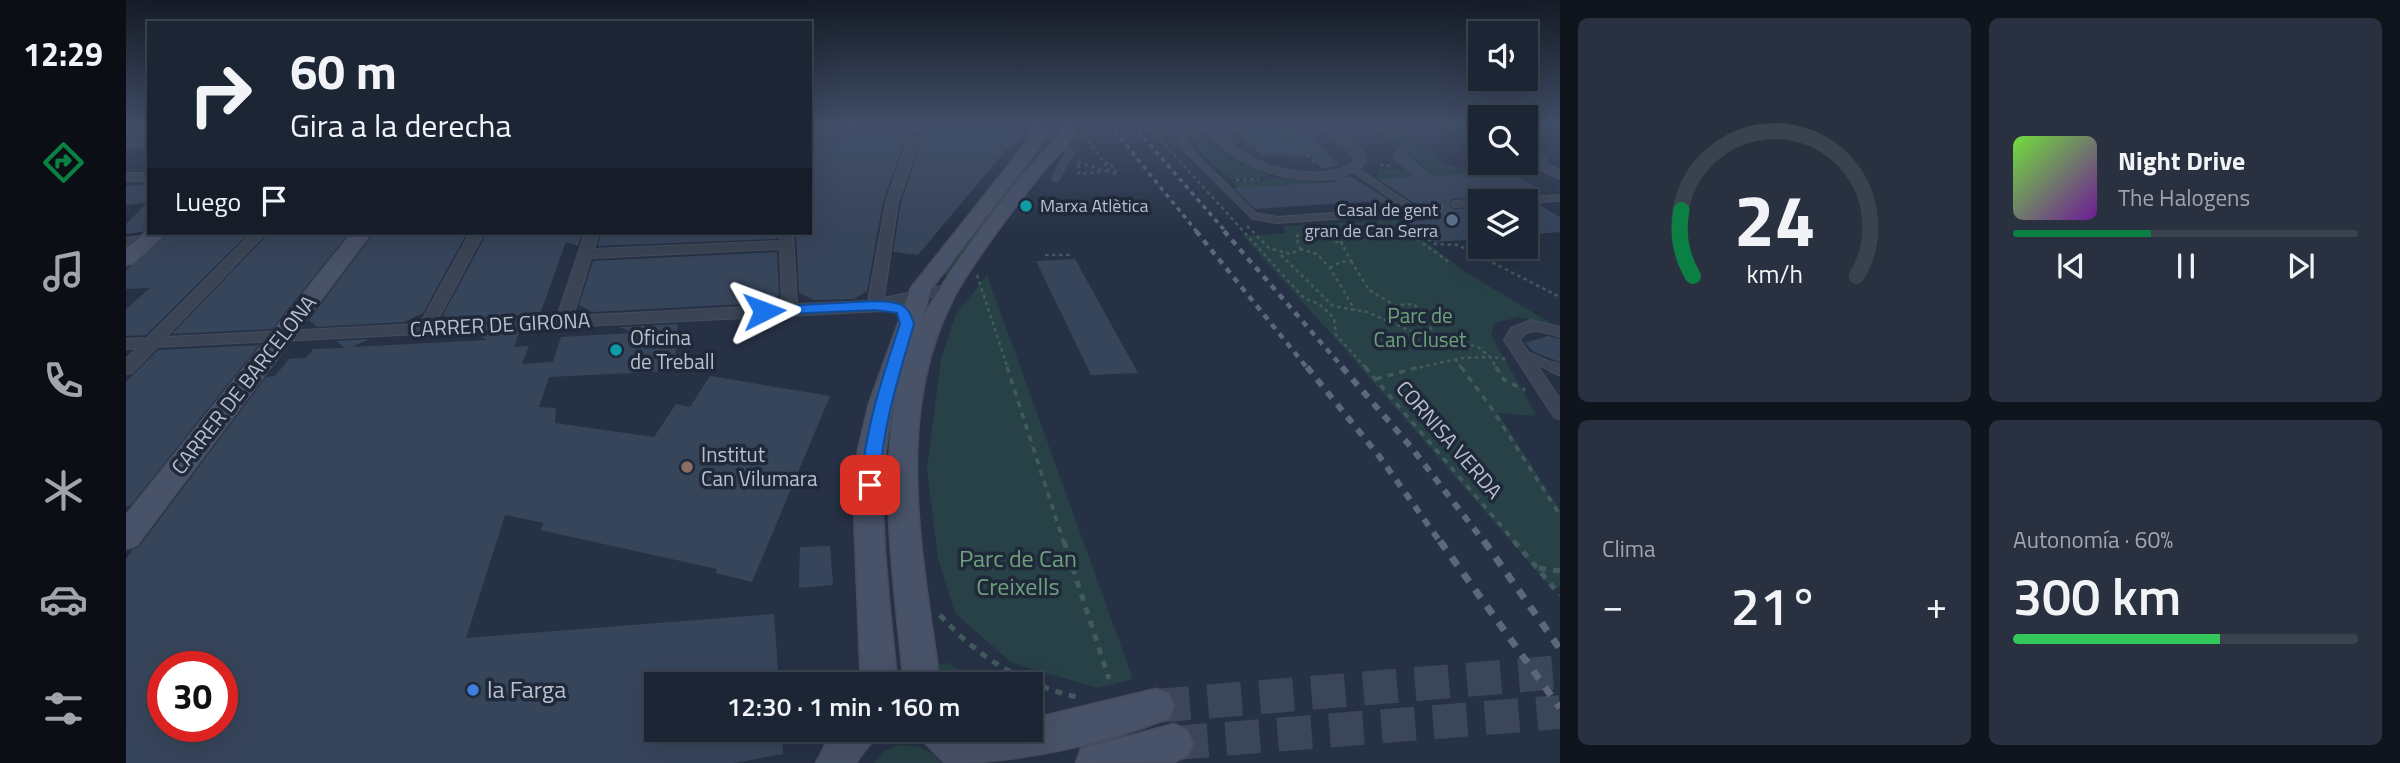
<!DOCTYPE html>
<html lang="es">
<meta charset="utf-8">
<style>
:root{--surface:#1c2534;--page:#293140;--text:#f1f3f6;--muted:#a0a5ac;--line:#3a424f;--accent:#0b8043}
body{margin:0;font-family:"Titillium Web",sans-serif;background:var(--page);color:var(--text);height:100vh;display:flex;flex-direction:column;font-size:26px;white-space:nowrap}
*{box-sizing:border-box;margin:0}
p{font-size:23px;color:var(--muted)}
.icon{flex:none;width:38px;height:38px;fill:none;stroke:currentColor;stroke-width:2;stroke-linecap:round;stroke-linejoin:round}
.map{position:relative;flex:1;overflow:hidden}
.drawer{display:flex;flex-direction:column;gap:18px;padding:18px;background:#0f141d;width:840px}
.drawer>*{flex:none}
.banner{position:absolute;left:21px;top:21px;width:665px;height:214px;border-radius:0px;box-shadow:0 7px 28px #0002,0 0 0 2px var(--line);background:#1c2534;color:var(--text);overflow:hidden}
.buttons{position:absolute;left:1342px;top:21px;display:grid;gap:14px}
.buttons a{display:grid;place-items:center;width:70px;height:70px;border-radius:0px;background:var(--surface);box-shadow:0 7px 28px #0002,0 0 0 2px var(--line);font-size:35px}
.speed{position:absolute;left:21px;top:651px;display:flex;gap:14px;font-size:35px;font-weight:700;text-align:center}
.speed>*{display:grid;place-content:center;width:91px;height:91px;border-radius:50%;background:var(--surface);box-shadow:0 7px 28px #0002,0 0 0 2px var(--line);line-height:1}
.speed .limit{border:10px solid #d22;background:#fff;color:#111}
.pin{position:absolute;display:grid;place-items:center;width:60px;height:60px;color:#fff;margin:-30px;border-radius:14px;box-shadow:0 4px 10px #0006}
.me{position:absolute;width:77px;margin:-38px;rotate:87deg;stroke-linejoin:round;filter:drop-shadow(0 0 5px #0008)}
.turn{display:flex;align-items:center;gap:24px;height:147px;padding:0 28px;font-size:32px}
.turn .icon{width:91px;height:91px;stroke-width:2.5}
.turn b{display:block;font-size:49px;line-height:60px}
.then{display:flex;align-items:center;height:66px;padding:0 28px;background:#0003;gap:14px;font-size:26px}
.big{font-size:52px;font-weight:600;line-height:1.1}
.drawer .widget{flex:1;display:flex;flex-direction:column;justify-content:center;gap:10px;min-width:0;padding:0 24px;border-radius:10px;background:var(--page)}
.drawer .dial{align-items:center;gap:0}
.dial svg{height:182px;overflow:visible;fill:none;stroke:var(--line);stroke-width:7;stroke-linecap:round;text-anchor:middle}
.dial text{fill:var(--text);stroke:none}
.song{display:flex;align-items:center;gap:21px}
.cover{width:84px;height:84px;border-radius:10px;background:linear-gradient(135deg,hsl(100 70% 55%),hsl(280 70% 35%))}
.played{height:7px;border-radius:4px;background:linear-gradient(90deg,var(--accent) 40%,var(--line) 40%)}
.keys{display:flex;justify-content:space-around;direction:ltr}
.heat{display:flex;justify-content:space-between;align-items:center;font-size:38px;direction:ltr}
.charge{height:10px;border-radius:5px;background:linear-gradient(90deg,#34c759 60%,var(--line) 0)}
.drawer .tiles{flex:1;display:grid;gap:18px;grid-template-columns:repeat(2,1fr)}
.trip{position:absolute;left:518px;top:672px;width:399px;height:70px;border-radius:0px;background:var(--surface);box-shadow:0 7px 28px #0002,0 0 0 2px var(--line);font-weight:600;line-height:70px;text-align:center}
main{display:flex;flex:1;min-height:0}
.menu{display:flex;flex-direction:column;width:126px;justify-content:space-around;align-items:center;background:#0b0f15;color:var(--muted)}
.menu .icon{width:49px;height:49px}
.menu .active{color:var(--accent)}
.menu b{font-size:32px;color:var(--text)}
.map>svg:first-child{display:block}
.green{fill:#284146}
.building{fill:#37455b;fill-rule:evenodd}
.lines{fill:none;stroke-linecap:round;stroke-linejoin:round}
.secondary-tunnel{stroke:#3c465a;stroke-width:34;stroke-dasharray:34 18;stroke-linecap:butt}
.lane-far2-casing{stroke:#444d5e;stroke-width:8}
.lane-far1-casing{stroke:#444d5e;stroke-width:10}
.lane-casing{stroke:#444d5e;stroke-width:12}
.street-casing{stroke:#444d5e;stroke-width:2}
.secondary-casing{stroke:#444d5e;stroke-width:3}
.path-far2{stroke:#415a5d;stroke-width:2.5;stroke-dasharray:3.5 3.5;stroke-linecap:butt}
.path-far1{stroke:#415a5d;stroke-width:3.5;stroke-dasharray:6 6;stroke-linecap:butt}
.path{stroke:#415a5d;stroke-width:5;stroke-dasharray:7 7;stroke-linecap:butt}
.lane-far2{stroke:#3a4454;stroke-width:6}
.lane-far1{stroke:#3a4454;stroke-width:8}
.lane{stroke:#3a4454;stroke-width:10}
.street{fill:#3a4454;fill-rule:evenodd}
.secondary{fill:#485268;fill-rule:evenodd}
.rail-far3{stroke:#5c677c;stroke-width:3.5;stroke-dasharray:4.5 4.5;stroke-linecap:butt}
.rail-far2{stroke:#5c677c;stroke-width:4.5;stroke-dasharray:6 6;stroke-linecap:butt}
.rail-far1{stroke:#5c677c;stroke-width:6;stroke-dasharray:8 8;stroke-linecap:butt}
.rail{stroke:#5c677c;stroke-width:7;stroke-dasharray:10 10;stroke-linecap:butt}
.route{fill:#1a73e8;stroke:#114b97;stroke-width:2}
.culture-dot{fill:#0f9aa8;stroke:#1f293a;stroke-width:2.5}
.service-dot{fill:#5c6f8a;stroke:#1f293a;stroke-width:2.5}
.education-dot{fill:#8d6e63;stroke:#1f293a;stroke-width:2.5}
.shop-dot{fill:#3f7fe0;stroke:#1f293a;stroke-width:2.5}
.labels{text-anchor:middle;stroke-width:7;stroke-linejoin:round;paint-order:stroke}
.far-poi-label{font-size:18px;fill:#b8bfce;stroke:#1f293a;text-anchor:start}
.park-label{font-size:21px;fill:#6ea07c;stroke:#1f293a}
.street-label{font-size:21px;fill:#b8bfce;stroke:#1f293a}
.poi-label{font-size:21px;fill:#b8bfce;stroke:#1f293a;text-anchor:start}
.near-park-label{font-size:24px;fill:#6ea07c;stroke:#1f293a}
.near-poi-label{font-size:24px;fill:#b8bfce;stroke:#1f293a;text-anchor:start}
</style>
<main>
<nav class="menu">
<b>12:29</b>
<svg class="icon active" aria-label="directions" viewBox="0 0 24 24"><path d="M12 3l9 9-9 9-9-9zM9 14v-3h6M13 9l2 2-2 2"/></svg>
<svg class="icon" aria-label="music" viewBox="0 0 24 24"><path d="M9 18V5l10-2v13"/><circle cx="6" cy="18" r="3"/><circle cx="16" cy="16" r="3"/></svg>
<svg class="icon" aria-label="phone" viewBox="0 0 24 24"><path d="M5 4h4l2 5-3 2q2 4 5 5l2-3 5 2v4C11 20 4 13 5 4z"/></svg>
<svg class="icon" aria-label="climate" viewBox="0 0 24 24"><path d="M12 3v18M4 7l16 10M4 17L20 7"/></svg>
<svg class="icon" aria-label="car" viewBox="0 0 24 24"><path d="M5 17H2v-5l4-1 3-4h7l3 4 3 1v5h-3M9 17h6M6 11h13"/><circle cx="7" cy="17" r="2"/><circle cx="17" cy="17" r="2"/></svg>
<svg class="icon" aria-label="filters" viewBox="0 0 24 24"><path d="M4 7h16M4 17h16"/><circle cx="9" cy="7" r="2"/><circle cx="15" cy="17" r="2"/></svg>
</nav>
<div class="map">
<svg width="1434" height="763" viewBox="0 0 1434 763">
<rect width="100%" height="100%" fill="#263145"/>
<path class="green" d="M1248 124H1267L1317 163C1338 171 1361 171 1383 171L1253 180 1250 178 1254 169 1303 171Z
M1067 130 1102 159 1145 176 1105 179C1091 166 1064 151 1067 130Z
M911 147 920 151 823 276 813 273Z
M1154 178 1194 183 1113 189 1107 182Z
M1272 220 1338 271 1426 324 1393 317 1368 323 1365 335 1411 416 1372 413 1434 510V586L1427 590 1209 338 1117 236 1159 233 1157 226Z
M861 275 1007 679 972 688 886 663 829 613 812 558 801 469 815 359 830 314Z
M823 663 850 684H815L813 664Z
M772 745C790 745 804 748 815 763H748L759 751Z"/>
<path class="building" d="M0 124H23V137L0 139Z
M884 124 901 131 886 148 880 150 792 255 767 252 775 203 793 148 788 137 803 142 794 130 821 125Z
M1109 124H1173L1214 165 1197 169 1185 156 1135 155Z
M768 133 776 147 757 202 741 291 728 299 688 300 673 293 670 233H684V139Z
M1273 147 1307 176 1382 171 1415 190 1359 194 1354 191V196L1326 199 1323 205 1327 209 1354 208V239L1309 242 1268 213 1266 207 1251 201 1129 209 1108 188 1210 182 1208 180 1224 176 1266 202 1286 220 1298 221 1301 218 1299 210 1252 179 1287 177 1265 157Z
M23 184V228L16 232 0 234V224L21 203 0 205V186Z
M1400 205H1414L1434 217V232L1400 235Z
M43 233H123L20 335 0 336V309L24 288 0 289V270Z
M143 233H223L146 329 46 334Z
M248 233H341L297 313 278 322 191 327 183 320Z
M361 233H456L452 246 440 242 414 314 326 320 317 315Z
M475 233H651V239L472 246Z
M651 252 653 295 640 303 466 312 453 305 467 261Z
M949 259 1012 373 965 375 910 261Z
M552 324 548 371 423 377 413 407 430 408 429 423 528 437 550 404 564 407 584 376 704 396 626 582 590 573 591 569 414 530 418 523 379 515 340 638 648 614 653 684H530V730H656L657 754 608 763H0V559L7 549 13 547 140 377 149 376 163 359 180 358 187 349 219 348 210 341 243 339 226 347 361 340 350 334 393 332 388 347 403 346 396 364 427 362 435 337 506 333 494 327ZM37 667H96V726H37Z
M1422 336 1434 339V362L1408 352 1399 343Z
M133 345 5 505 0 507V382L32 350Z
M704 546 707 585 673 588 674 547Z"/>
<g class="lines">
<path class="secondary-tunnel" d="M1030 706 1434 672
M1048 743 1434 712"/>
<g class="lane-far2-casing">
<path id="lane-far2" d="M1059 124 1055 132 1059 147 1128 216 1151 220 1263 212
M917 125 944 152 930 178
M1400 149 1417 159
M1228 169 1274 201
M1373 201 1434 198
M1329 204 1354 202"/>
</g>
<g class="lane-far1-casing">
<path id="lane-far1" d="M1396 354 1431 369"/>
</g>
<g class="lane-casing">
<path id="lane" d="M1427 367 1434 370"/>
</g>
<g class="street-casing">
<path id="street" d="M759 124H814L780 129 791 147 772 202 758 298 824 284 829 285 831 288 829 291 766 306 759 311 31 347 6 373 0 374V359L11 348 0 349V339L21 338 126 233H140L40 337 294 324 344 233H358L310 323 431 317 459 233H473L468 249 654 241 653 233H667L671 304 742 301 760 202 779 147 770 130 684 136V130ZM654 249 656 305 447 316 465 258Z
M1075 124H1086C1096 135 1106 146 1119 154 1148 171 1199 182 1228 161V157L1197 124H1208L1238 154 1240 162C1210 193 1143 178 1110 158 1097 150 1085 137 1075 124Z
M1335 124H1348L1354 129V136Z
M23 140V146L0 148V142Z
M1400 155 1434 170V179L1400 162Z
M0 173H23V181H0Z
M1274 197 1298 212V218H1288L1270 204 1268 201Z
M23 235 30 239 28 242 0 246V238Z
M1405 320 1434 327V337C1420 333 1403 325 1394 340L1434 399V419L1428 417 1378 340 1385 328Z"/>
</g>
<g class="secondary-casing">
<path id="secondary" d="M902 124H916L920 135 916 143 805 289 796 319C824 269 858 224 894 178 908 160 930 145 938 124H953C946 144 930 155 918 170 890 205 863 241 839 278 762 400 796 550 814 684H778C769 589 753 493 770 398 744 482 764 596 771 684H735L728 511 732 450 743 404 785 288 901 142 904 135Z
M23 230V233H40L7 263 0 265V249Z
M226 233H245L11 545 0 549V515Z
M1030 689 1043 694 1048 706 1043 718C976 745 891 763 819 763L799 743 793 730H905V719Z
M1048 724 1061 730 1067 743 1061 756 1048 762 950 763 955 749Z
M707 730H753C747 743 737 751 730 763H690Z"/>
</g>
<path class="path-far2" d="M1020 124 1178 298 1193 304 1208 318 1210 335 1241 369
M1107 124 1126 147
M1153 124 1190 164
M958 135 983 169 980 171
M952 162 980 171 953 174Z
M979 163 983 162 990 171 987 173
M1254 165 1268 166
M980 171 990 174
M1110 180 1133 179
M1301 205 1307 204 1320 214
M1301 207 1318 206
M1259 225 1285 235 1323 262
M1121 226 1143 248 1164 254 1174 249 1170 237 1177 232 1194 235 1216 244 1212 234 1220 228
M1285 227 1309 244 1332 245 1434 297
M1174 249 1191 254 1204 268 1229 310
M919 255H945
M1155 255 1207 306 1241 312 1287 332 1307 334 1352 347 1364 357 1380 359
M1225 261 1243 290 1268 305 1287 304 1298 312 1307 334
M1204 268 1214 262 1225 261 1216 244
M851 275 882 369
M1329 359 1336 369
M1287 369 1335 358 1364 357 1371 369"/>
<path class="path-far1" d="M881 367 938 543
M1239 367 1390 543
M1335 367 1364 406 1434 515
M1370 367 1378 380 1399 390
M1250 379 1293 367"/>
<path class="path" d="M938 541 983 679
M1388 541 1434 595
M1413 568 1434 571
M814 615C853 659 898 685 955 698"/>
<use href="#lane-far2" class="lane-far2"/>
<use href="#lane-far1" class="lane-far1"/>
<use href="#lane" class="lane"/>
<use href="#street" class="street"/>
<use href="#secondary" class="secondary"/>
<path class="rail-far3" d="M983 124 1071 232
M1006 124 1100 232"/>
<path class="rail-far2" d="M1070 231 1182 369
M1098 231 1218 369"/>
<path class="rail-far1" d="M1181 367 1253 456 1315 543
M1216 367 1285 447 1359 543"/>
<path class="rail" d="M1314 541 1434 708
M1358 541 1434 649"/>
</g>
<linearGradient id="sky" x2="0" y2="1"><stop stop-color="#151b26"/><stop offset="0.54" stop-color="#414e68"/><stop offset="1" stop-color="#414e68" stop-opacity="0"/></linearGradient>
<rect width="1434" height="231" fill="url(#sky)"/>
<path class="route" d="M749 301C771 303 781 300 788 324 772 378 756 429 753 485L750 490H737L735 485C739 429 756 378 774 324L771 313 749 310 638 315 631 311 638 307Z"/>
<g class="culture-dot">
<circle cx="900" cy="206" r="7"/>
<circle cx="490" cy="350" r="7"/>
</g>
<circle class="service-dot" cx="1326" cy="220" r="7"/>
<circle class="education-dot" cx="561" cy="467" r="7"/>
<circle class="shop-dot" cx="347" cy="690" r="7"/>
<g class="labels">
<g class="far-poi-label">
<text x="914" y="212">Marxa Atlètica</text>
<text x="1312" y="216" text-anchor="end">Casal de gent<tspan x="1312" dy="21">gran de Can Serra</tspan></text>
</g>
<g class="park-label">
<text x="1294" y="323">Parc de<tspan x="1294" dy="24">Can Cluset</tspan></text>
</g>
<g class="street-label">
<text transform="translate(374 325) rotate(-3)" y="7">CARRER DE GIRONA</text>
<text transform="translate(118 385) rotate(-52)" y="7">CARRER DE BARCELONA</text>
<text transform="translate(1323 440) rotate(49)" y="7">CORNISA VERDA</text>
</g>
<g class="poi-label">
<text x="504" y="345">Oficina<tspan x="504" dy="24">de Treball</tspan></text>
<text x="575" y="462">Institut<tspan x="575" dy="24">Can Vilumara</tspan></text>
</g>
<g class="near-park-label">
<text x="892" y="567">Parc de Can<tspan x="892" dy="28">Creixells</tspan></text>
</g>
<g class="near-poi-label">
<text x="361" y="698">la Farga</text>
</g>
</g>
</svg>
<div class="buttons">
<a><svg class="icon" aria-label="sound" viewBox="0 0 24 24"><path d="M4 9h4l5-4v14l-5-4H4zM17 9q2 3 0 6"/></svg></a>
<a><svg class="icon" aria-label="search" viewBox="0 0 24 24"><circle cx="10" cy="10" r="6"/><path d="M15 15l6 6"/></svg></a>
<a><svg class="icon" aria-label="layers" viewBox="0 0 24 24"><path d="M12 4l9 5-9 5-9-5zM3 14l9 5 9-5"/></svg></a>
</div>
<div class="speed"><div class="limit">30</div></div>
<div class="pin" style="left:744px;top:485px;background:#d93025"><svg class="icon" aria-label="arrive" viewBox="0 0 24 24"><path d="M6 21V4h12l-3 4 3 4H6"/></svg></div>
<svg class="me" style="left:638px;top:311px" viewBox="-20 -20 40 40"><path d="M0-17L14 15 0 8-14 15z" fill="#1a73e8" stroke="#fff" stroke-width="4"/></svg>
<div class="trip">12:30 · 1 min · 160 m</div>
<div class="banner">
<div class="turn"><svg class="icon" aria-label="right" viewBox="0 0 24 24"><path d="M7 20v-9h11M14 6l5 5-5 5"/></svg><div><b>60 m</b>Gira a la derecha</div></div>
<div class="then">Luego<svg class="icon" aria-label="arrive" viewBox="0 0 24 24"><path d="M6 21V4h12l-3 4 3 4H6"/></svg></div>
</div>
</div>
<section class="drawer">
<div class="tiles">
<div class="widget dial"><svg viewBox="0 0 100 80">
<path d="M14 69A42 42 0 1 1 86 69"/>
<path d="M14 69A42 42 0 0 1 9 40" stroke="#0b8043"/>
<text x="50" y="56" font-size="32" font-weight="700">24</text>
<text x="50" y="72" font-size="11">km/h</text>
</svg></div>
<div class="widget">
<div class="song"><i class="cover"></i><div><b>Night Drive</b><p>The Halogens</p></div></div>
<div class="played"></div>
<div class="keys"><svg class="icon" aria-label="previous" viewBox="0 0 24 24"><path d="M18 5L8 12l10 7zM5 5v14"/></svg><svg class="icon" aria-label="pause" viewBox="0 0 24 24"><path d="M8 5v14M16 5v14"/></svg><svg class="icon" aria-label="next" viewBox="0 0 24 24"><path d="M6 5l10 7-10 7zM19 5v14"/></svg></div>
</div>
<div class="widget"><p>Clima</p>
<div class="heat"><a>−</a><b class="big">21°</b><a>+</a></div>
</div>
<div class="widget"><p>Autonomía · 60%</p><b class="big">300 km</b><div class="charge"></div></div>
</div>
</section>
</main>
